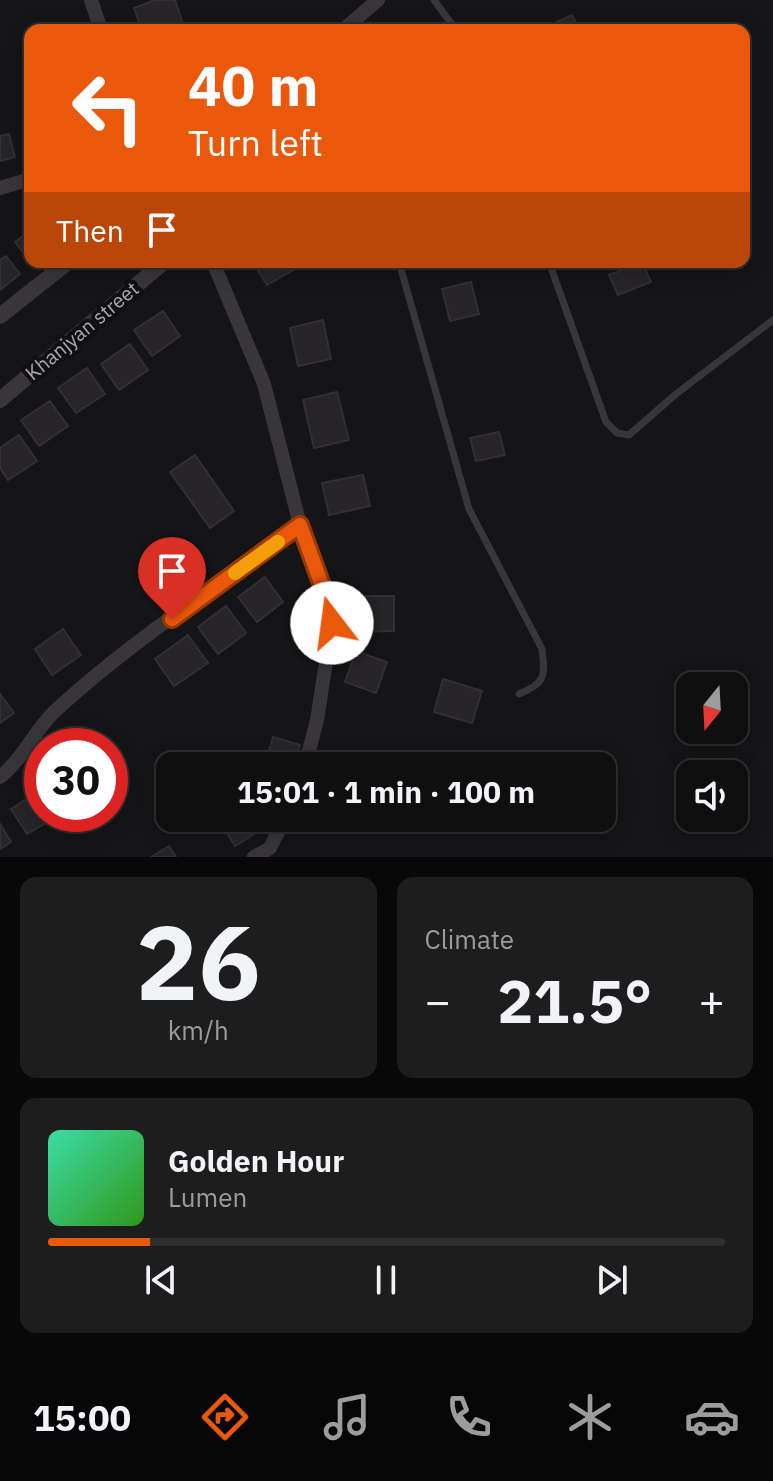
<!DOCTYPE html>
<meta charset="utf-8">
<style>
:root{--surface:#100f10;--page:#1e1d1e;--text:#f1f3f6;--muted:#9c9c9f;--line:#302f30;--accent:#ea580c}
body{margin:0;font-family:"IBM Plex Sans",sans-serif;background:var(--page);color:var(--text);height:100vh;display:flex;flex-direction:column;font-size:30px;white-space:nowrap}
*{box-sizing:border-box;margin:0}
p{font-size:26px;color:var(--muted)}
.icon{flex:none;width:44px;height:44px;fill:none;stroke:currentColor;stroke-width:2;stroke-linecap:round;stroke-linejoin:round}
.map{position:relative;height:857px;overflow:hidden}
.panel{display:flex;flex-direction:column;gap:20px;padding:20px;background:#090809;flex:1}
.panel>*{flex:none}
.banner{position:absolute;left:24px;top:24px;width:726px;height:244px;border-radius:16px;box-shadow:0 4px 20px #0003,0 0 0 2px var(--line);background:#ea580c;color:#fff;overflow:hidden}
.needle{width:52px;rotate:198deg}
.controls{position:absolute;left:676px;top:672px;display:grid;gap:16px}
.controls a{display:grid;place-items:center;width:72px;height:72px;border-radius:16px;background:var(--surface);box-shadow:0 4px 20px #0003,0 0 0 2px var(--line);font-size:40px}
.speed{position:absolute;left:24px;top:728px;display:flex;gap:16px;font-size:40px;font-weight:700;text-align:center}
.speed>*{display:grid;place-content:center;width:104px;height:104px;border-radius:50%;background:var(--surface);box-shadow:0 4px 20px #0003,0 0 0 2px var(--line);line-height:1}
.speed .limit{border:12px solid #d22;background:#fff;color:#111}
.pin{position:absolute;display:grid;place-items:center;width:68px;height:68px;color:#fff;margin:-82px -34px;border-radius:50% 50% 50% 0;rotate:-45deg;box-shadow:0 0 8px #0007}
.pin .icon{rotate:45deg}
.me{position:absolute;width:88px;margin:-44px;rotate:345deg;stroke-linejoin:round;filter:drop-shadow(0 0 6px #0008)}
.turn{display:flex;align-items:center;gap:28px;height:168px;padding:0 32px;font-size:36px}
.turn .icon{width:104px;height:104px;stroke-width:2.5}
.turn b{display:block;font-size:56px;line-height:68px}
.then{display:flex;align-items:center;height:76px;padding:0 32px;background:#0003;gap:16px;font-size:30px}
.big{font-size:60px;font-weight:700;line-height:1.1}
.panel .tile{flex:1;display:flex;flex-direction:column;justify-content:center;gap:12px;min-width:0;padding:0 28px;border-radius:16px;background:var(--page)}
.panel .dial{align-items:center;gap:0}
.dial b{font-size:104px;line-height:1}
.song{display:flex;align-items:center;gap:24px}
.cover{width:96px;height:96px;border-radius:12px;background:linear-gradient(135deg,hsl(160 70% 55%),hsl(110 70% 35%))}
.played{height:8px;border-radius:4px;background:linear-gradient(90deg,var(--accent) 15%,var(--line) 15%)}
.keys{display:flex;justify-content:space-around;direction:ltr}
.heat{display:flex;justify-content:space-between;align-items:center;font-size:44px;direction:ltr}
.panel .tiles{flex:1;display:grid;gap:20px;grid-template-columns:1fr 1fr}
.tile:last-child{grid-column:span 2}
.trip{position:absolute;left:156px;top:752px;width:460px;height:80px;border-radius:16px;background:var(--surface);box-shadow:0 4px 20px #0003,0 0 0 2px var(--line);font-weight:700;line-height:80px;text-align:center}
.menu{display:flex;height:128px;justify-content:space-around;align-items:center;background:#060606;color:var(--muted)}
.menu .icon{width:56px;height:56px}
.menu .on{color:var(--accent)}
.menu b{font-size:36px;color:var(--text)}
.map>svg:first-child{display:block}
.building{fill:#262427;stroke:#302f32;stroke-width:2}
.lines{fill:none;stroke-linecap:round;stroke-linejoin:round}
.service{stroke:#38363a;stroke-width:7}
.minor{stroke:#38363a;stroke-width:14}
.tertiary{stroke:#38363a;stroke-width:16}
.route-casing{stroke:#983908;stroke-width:20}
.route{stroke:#ea580c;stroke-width:14}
.slow{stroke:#f59e0b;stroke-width:14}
.labels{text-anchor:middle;stroke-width:8;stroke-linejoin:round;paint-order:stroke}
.street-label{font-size:20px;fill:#aba7b5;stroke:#100f11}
</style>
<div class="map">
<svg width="773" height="857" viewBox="0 0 773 857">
<rect width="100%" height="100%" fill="#151416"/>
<path class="building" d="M155 0H175L185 30H142L134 8Z
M572 15 579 30H544L543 28Z
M9 134 15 157 0 161V136Z
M30 231V262L15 242Z
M6 256 20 274 0 290V260Z
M253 262H293L297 268 267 285Z
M642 262 651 282 618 295 609 275Z
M471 282 479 314 450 321 442 289Z
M163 311 180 336 152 356 134 330Z
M323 320 331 359 298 366 290 328Z
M130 344 148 370 119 390 101 364Z
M87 368 105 394 76 413 58 388Z
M337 392 349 440 314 448 303 400Z
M50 401 68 426 39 446 21 420Z
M499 432 505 455 476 461 470 438Z
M19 435 37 461 8 480 0 468V448Z
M195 455 234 511 210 528 170 472Z
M363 475 370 506 329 515 322 483Z
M265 577 283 602 257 622 238 597Z
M359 596H394V631L360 632Z
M226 606 246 633 218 654 198 627Z
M63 629 81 655 52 675 35 649Z
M188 635 208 663 174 686 155 659Z
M356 651 387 662 376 693 345 682Z
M443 679 482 691 472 723 434 712Z
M0 694 14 713 0 723Z
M273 737 300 745 293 766H265Z
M38 792 42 799V814H52L54 818 27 834 11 809Z
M222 818H255L262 829 235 846 219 820Z
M0 824 11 842 0 849Z
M169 846 176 857H151Z"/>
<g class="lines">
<path class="service" d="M434 0 456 30
M399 262 469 509 542 649C545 676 546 683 519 694
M549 262 606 422 617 433 629 435 676 394 773 320"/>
<path class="minor" d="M91 0 101 30
M343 30 378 0
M0 188 30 179
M213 262 264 384 300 525 324 591 332 623 317 720 305 766
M0 777C23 759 34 731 55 711 130 642 218 585 300 525
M254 857 270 848 285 818"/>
<path class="tertiary" d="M0 316 68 262
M0 400 164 262"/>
</g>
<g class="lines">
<g class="route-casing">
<path id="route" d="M172 619 300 525 324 591 332 623"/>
</g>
<use href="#route" class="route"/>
<path class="slow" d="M235 573 278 542"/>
</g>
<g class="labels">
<g class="street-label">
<text transform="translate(82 331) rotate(-40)" y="7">Khanjyan street</text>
</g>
</g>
</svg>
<div class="controls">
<a><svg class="needle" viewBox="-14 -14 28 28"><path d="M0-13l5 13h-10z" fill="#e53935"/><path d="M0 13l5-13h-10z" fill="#9c9c9f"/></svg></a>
<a><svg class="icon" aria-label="sound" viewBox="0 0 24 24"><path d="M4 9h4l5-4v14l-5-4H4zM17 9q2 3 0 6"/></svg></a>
</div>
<div class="speed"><div class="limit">30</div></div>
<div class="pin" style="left:172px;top:619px;background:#d93025"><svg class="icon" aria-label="arrive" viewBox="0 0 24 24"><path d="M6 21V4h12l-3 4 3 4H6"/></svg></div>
<svg class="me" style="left:332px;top:623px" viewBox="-20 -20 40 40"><circle r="19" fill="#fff"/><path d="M0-13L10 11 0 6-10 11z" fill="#ea580c"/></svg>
<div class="trip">15:01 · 1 min · 100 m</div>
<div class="banner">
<div class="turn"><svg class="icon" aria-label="left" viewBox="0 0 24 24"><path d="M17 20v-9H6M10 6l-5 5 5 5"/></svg><div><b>40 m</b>Turn left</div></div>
<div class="then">Then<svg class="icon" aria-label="arrive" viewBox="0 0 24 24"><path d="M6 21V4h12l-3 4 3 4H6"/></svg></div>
</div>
</div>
<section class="panel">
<div class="tiles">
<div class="tile dial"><b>26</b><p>km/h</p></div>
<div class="tile"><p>Climate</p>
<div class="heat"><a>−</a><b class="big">21.5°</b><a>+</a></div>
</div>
<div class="tile">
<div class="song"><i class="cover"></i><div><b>Golden Hour</b><p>Lumen</p></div></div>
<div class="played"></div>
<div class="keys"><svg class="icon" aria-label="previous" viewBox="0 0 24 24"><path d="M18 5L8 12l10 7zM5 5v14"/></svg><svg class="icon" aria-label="pause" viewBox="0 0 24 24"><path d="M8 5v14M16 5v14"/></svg><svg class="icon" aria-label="next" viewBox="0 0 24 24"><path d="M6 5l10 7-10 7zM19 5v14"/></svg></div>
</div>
</div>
</section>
<nav class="menu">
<b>15:00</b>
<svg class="icon on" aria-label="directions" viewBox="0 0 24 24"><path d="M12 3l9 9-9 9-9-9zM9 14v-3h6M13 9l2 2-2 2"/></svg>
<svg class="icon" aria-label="music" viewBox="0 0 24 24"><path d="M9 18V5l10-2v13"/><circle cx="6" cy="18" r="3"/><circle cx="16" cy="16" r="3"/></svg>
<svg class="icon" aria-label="phone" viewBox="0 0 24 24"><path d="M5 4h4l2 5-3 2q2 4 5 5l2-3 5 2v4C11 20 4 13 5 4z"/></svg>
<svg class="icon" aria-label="climate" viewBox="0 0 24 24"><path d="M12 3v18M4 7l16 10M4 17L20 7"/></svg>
<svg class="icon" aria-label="car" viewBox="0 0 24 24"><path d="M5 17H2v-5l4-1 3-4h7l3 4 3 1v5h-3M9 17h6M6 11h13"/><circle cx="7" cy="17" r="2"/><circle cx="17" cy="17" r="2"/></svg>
</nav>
